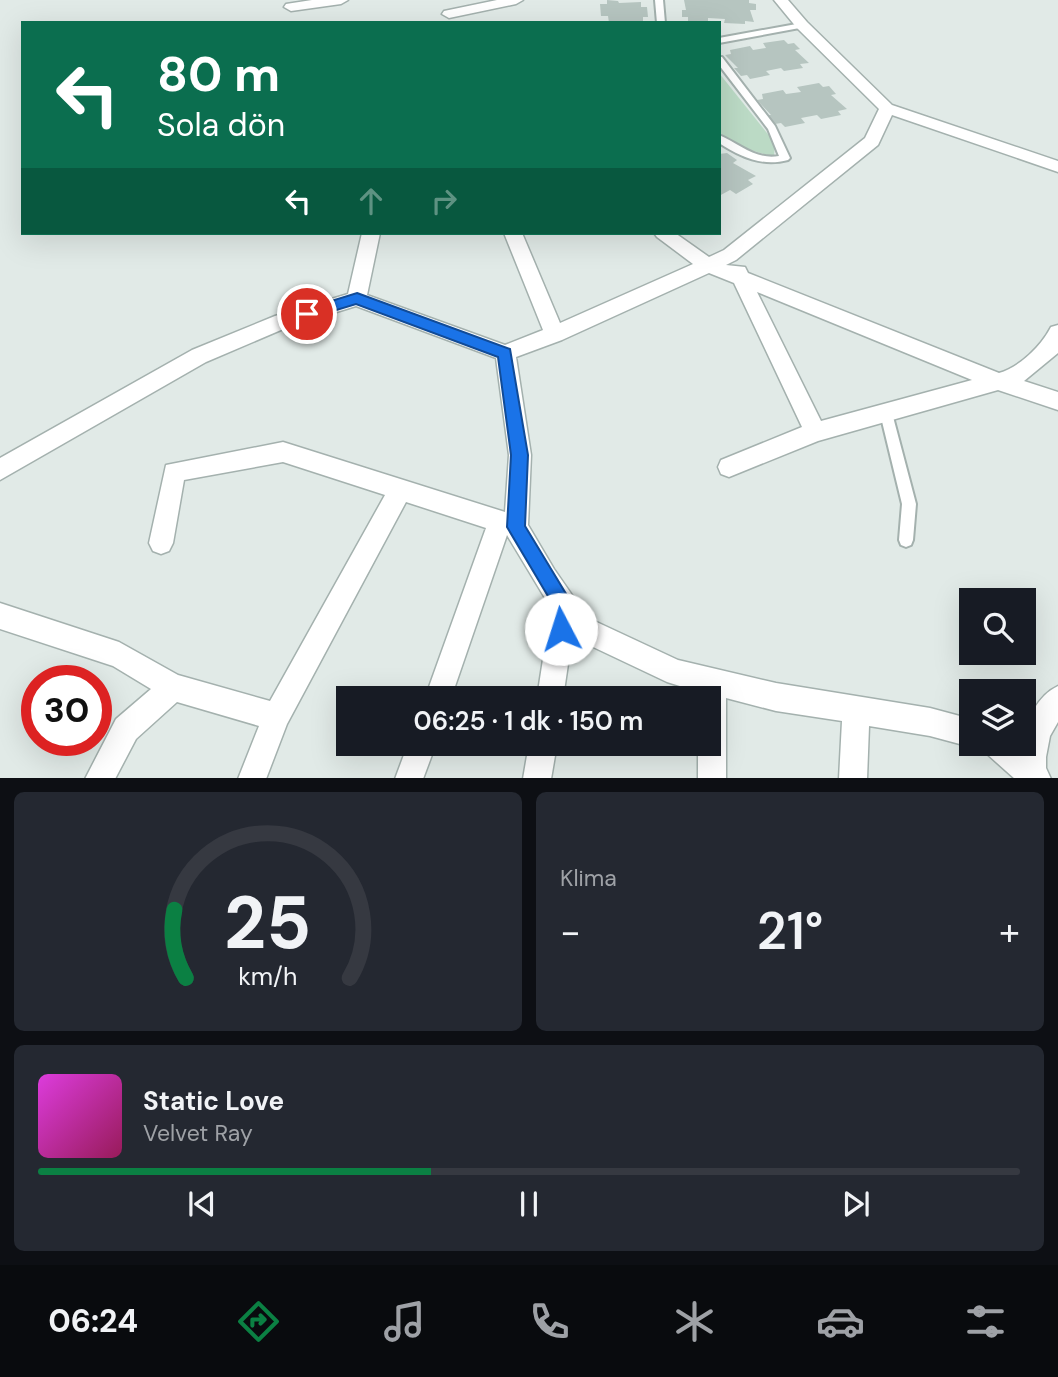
<!DOCTYPE html>
<html lang="tr">
<meta charset="utf-8">
<style>
:root{--surface:#171b24;--page:#242831;--text:#f1f3f6;--muted:#9ea1a6;--line:#363941;--accent:#0b8043}
body{margin:0;font-family:"DM Sans",sans-serif;background:var(--page);color:var(--text);height:100vh;display:flex;flex-direction:column;font-size:26px;white-space:nowrap}
*{box-sizing:border-box;margin:0}
p{font-size:23px;color:var(--muted)}
.icon{flex:none;width:38px;height:38px;fill:none;stroke:currentColor;stroke-width:2;stroke-linecap:round;stroke-linejoin:round}
.map{position:relative;height:778px;overflow:hidden}
.side{display:flex;flex-direction:column;gap:14px;padding:14px;background:#0d0f14;flex:1}
.side>*{flex:none}
.guide{position:absolute;left:21px;top:21px;width:700px;height:214px;border-radius:0px;box-shadow:0 7px 28px #0002;background:#0b6e4f;color:#fff;overflow:hidden}
.tools{position:absolute;left:959px;top:588px;display:grid;gap:14px}
.tools a{display:grid;place-items:center;width:77px;height:77px;border-radius:0px;background:var(--surface);box-shadow:0 7px 28px #0002;font-size:35px}
.speed{position:absolute;left:21px;top:665px;display:flex;gap:14px;font-size:35px;font-weight:700;text-align:center}
.speed>*{display:grid;place-content:center;width:91px;height:91px;border-radius:50%;background:var(--surface);box-shadow:0 7px 28px #0002;line-height:1}
.speed .limit{border:10px solid #d22;background:#fff;color:#111}
.pin{position:absolute;display:grid;place-items:center;width:60px;height:60px;color:#fff;margin:-30px;border:4px solid #fff;border-radius:50%;box-shadow:0 2px 7px #0007}
.me{position:absolute;width:77px;margin:-38px;rotate:355deg;stroke-linejoin:round;filter:drop-shadow(0 0 5px #0008)}
.turn{display:flex;align-items:center;gap:24px;height:147px;padding:0 21px;font-size:32px}
.turn .icon{width:91px;height:91px;stroke-width:2.5}
.turn b{display:block;font-size:49px;line-height:60px}
.lanes{display:flex;align-items:center;height:66px;padding:0 21px;background:#0003;justify-content:center;gap:35px;direction:ltr}
.lanes .off{opacity:.35}
.big{font-size:52px;font-weight:600;line-height:1.1}
.side .card{flex:1;display:flex;flex-direction:column;justify-content:center;gap:10px;min-width:0;padding:0 24px;border-radius:10px;background:var(--page)}
.side .dial{align-items:center;gap:0}
.dial svg{height:182px;overflow:visible;fill:none;stroke:var(--line);stroke-width:7;stroke-linecap:round;text-anchor:middle}
.dial text{fill:var(--text);stroke:none}
.song{display:flex;align-items:center;gap:21px}
.cover{width:84px;height:84px;border-radius:10px;background:linear-gradient(135deg,hsl(300 70% 55%),hsl(330 70% 35%))}
.played{height:7px;border-radius:4px;background:linear-gradient(90deg,var(--accent) 40%,var(--line) 40%)}
.keys{display:flex;justify-content:space-around;direction:ltr}
.heat{display:flex;justify-content:space-between;align-items:center;font-size:38px;direction:ltr}
.side .tiles{flex:1;display:grid;gap:14px;grid-template-columns:1fr 1fr}
.card:last-child{grid-column:span 2}
.trip{position:absolute;left:336px;top:686px;width:385px;height:70px;border-radius:0px;background:var(--surface);box-shadow:0 7px 28px #0002;font-weight:600;line-height:70px;text-align:center}
.dock{display:flex;height:112px;justify-content:space-around;align-items:center;background:#090b0e;color:var(--muted)}
.dock .icon{width:49px;height:49px}
.dock .active{color:var(--accent)}
.dock b{font-size:32px;color:var(--text)}
.map>svg:first-child{display:block}
.green{fill:#bbdac5}
.building{fill:#b6c5c0}
.lines{fill:none;stroke-linecap:round;stroke-linejoin:round}
.service-casing{stroke:#a4b1ae;stroke-width:4}
.minor-casing{stroke:#a4b1ae;stroke-width:3}
.service{fill:#fff;fill-rule:evenodd}
.minor{fill:#fff;fill-rule:evenodd}
.route{fill:#1a73e8;stroke:#114b97;stroke-width:2}
</style>
<div class="map">
<svg width="1058" height="779" viewBox="0 0 1058 779">
<rect width="100%" height="100%" fill="#e1eae7"/>
<path class="green" d="M719 73 775 143 774 157 737 146 719 132Z"/>
<path class="building" d="M607 0 618 1 619 3 641 2V7H647L648 17H643V23H609L608 16H601L600 4H607Z
M684 0H749V3L756 4V10H750L754 22 745 21V24L724 23 725 19 708 18V22L688 21V17H682V10H686Z
M784 40 788 44 794 43 800 49 795 50 809 63 800 64 803 68 784 71 781 68 766 71 770 75 750 79 747 75 741 76 734 68H738L725 55 731 54 730 50 750 46 753 50 766 48 763 43Z
M819 83 823 87 829 86 836 94 831 95 847 109 838 111 841 115 821 119 817 115 801 118 805 123 785 127 781 123 775 124 768 115H771L757 100 763 99 762 94 783 90 786 94 801 92 797 87Z
M727 153 737 160 733 163 756 176 748 180 753 184 736 194 730 190 719 196V154Z"/>
<g class="lines">
<g class="service-casing">
<path id="service" d="M655 0H663L665 23H657Z
M802 23H805V27L719 43V38Z
M719 57H722L775 126 790 158 788 160C762 167 741 157 719 143V135C740 144 755 160 779 156L768 129 719 65Z
M886 408 890 409 892 413 916 504 913 540 911 545 906 547 901 545 899 540 902 504 880 413 882 409Z"/>
</g>
<g class="minor-casing">
<path id="minor" d="M312 0H348L341 4 291 11 284 7 286 4Z
M497 0H523L516 4 449 18 442 14 444 11Z
M774 0H788L807 22 892 105 1058 161V172L892 115 878 145 736 260 726 265 745 267 748 273 999 373C1020 367 1041 346 1051 327L1058 325V353L1024 381 1058 392V410L998 390 818 441 729 477 721 474 718 467 721 460 802 427 734 283 709 273 562 340 516 357 531 455 528 525 554 569 588 618 678 660 776 683 930 708 971 719V744H979L971 747 930 736 869 726 867 779H839L842 721 776 711 726 698V779H698V744H709V698H699V692L667 682 572 637 563 698H537L551 608 507 535 451 698H425L486 528 406 502 287 724 266 779H238L259 726 177 702 136 739 115 779H85L116 719 151 689 113 666 0 629V603L119 642 178 675 270 701 385 495 283 462 184 480 173 543 169 551 161 554 153 551 149 543 166 465 283 442 505 512 509 455 496 358 356 306 288 327 206 362 0 480V458L192 350 275 316 348 294 362 233H380L367 295 505 345 543 330 504 233H522L560 323 693 264 657 237 654 233H675L709 257 724 250 865 138 879 109 797 28ZM757 292 972 380 821 421Z
M1058 686V722L1050 736 1046 757V768L1051 779H1015L987 754 983 744H1024C1024 722 1038 695 1058 686Z
M408 744H436L423 779H395Z
M529 744H557L551 779H523Z"/>
</g>
<use href="#service" class="service"/>
<use href="#minor" class="minor"/>
</g>
<path class="route" d="M357 293 510 349 528 455 525 526 574 607 568 636 561 639 554 636 551 629 555 608 507 527 511 455 498 357 356 304 307 319 300 314 302 310Z"/>
</svg>
<div class="tools">
<a><svg class="icon" aria-label="search" viewBox="0 0 24 24"><circle cx="10" cy="10" r="6"/><path d="M15 15l6 6"/></svg></a>
<a><svg class="icon" aria-label="layers" viewBox="0 0 24 24"><path d="M12 4l9 5-9 5-9-5zM3 14l9 5 9-5"/></svg></a>
</div>
<div class="speed"><div class="limit">30</div></div>
<div class="pin" style="left:307px;top:314px;background:#d93025"><svg class="icon" aria-label="arrive" viewBox="0 0 24 24"><path d="M6 21V4h12l-3 4 3 4H6"/></svg></div>
<svg class="me" style="left:561px;top:629px" viewBox="-20 -20 40 40"><circle r="19" fill="#fff"/><path d="M0-13L10 11 0 6-10 11z" fill="#1a73e8"/></svg>
<div class="trip">06:25 · 1 dk · 150 m</div>
<div class="guide">
<div class="turn"><svg class="icon" aria-label="left" viewBox="0 0 24 24"><path d="M17 20v-9H6M10 6l-5 5 5 5"/></svg><div><b>80 m</b>Sola dön</div></div>
<div class="lanes"><svg class="icon" aria-label="left" viewBox="0 0 24 24"><path d="M17 20v-9H6M10 6l-5 5 5 5"/></svg><svg class="icon off" aria-label="ahead" viewBox="0 0 24 24"><path d="M12 20V5M6 11l6-6 6 6"/></svg><svg class="icon off" aria-label="right" viewBox="0 0 24 24"><path d="M7 20v-9h11M14 6l5 5-5 5"/></svg></div>
</div>
</div>
<section class="side">
<div class="tiles">
<div class="card dial"><svg viewBox="0 0 100 80">
<path d="M14 69A42 42 0 1 1 86 69"/>
<path d="M14 69A42 42 0 0 1 9 39" stroke="#0b8043"/>
<text x="50" y="56" font-size="32" font-weight="700">25</text>
<text x="50" y="72" font-size="11">km/h</text>
</svg></div>
<div class="card"><p>Klima</p>
<div class="heat"><a>−</a><b class="big">21°</b><a>+</a></div>
</div>
<div class="card">
<div class="song"><i class="cover"></i><div><b>Static Love</b><p>Velvet Ray</p></div></div>
<div class="played"></div>
<div class="keys"><svg class="icon" aria-label="previous" viewBox="0 0 24 24"><path d="M18 5L8 12l10 7zM5 5v14"/></svg><svg class="icon" aria-label="pause" viewBox="0 0 24 24"><path d="M8 5v14M16 5v14"/></svg><svg class="icon" aria-label="next" viewBox="0 0 24 24"><path d="M6 5l10 7-10 7zM19 5v14"/></svg></div>
</div>
</div>
</section>
<nav class="dock">
<b>06:24</b>
<svg class="icon active" aria-label="directions" viewBox="0 0 24 24"><path d="M12 3l9 9-9 9-9-9zM9 14v-3h6M13 9l2 2-2 2"/></svg>
<svg class="icon" aria-label="music" viewBox="0 0 24 24"><path d="M9 18V5l10-2v13"/><circle cx="6" cy="18" r="3"/><circle cx="16" cy="16" r="3"/></svg>
<svg class="icon" aria-label="phone" viewBox="0 0 24 24"><path d="M5 4h4l2 5-3 2q2 4 5 5l2-3 5 2v4C11 20 4 13 5 4z"/></svg>
<svg class="icon" aria-label="climate" viewBox="0 0 24 24"><path d="M12 3v18M4 7l16 10M4 17L20 7"/></svg>
<svg class="icon" aria-label="car" viewBox="0 0 24 24"><path d="M5 17H2v-5l4-1 3-4h7l3 4 3 1v5h-3M9 17h6M6 11h13"/><circle cx="7" cy="17" r="2"/><circle cx="17" cy="17" r="2"/></svg>
<svg class="icon" aria-label="filters" viewBox="0 0 24 24"><path d="M4 7h16M4 17h16"/><circle cx="9" cy="7" r="2"/><circle cx="15" cy="17" r="2"/></svg>
</nav>
